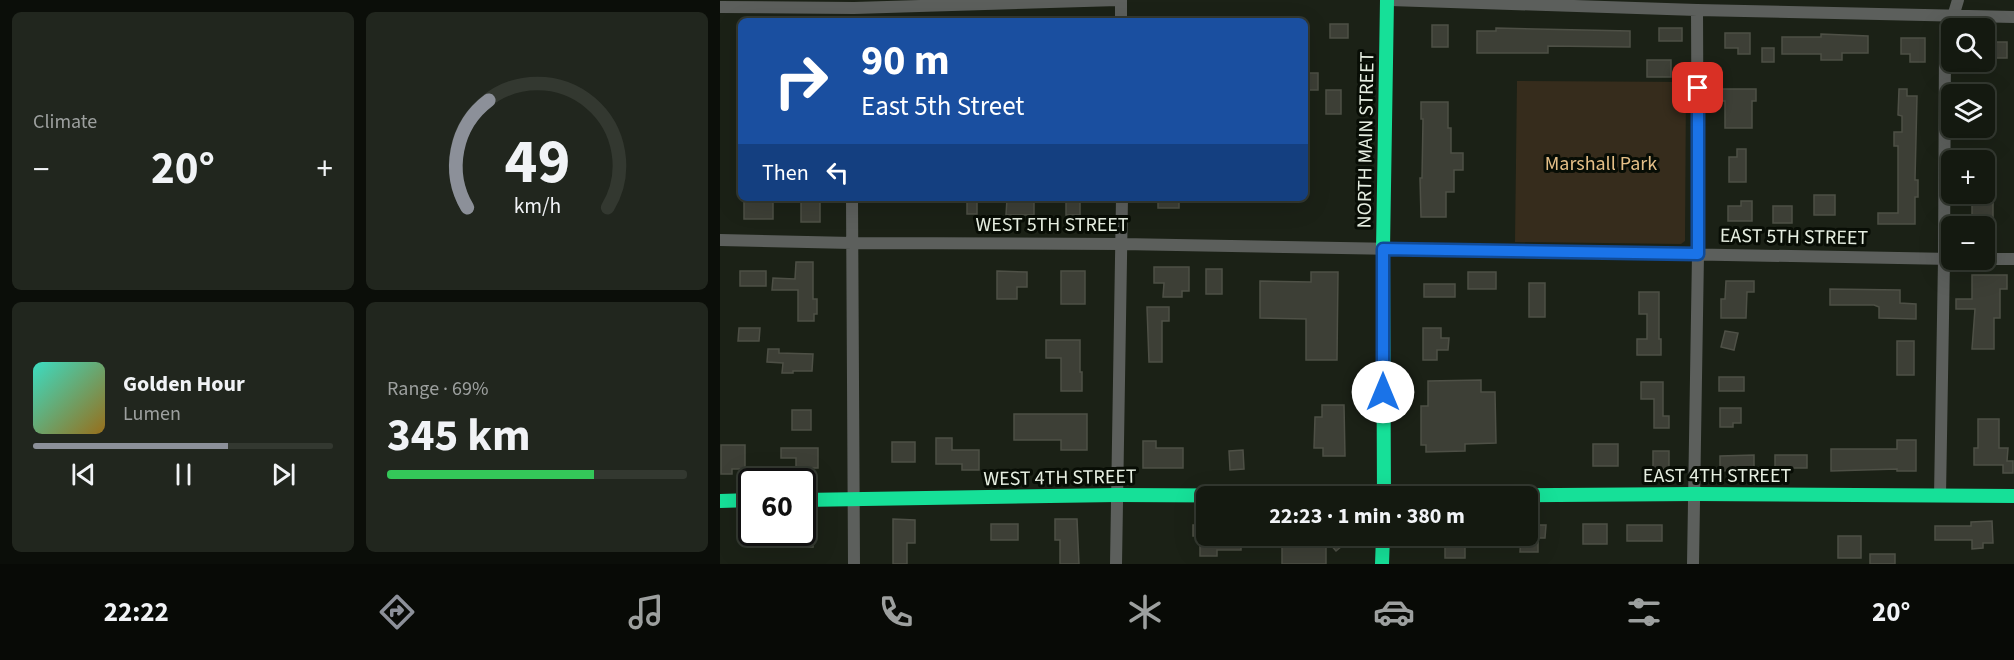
<!DOCTYPE html>
<meta charset="utf-8">
<style>
:root{--surface:#141910;--page:#21261e;--text:#f1f3f6;--muted:#9da09f;--line:#333830;--accent:#8c9099}
body{margin:0;font-family:"Source Sans 3",sans-serif;background:var(--page);color:var(--text);height:100vh;display:flex;flex-direction:column;font-size:22px;white-space:nowrap}
*{box-sizing:border-box;margin:0}
p{font-size:20px;color:var(--muted)}
.icon{flex:none;width:33px;height:33px;fill:none;stroke:currentColor;stroke-width:2;stroke-linecap:round;stroke-linejoin:round}
.map{position:relative;flex:1;overflow:hidden}
.sheet{display:flex;flex-direction:column;gap:12px;padding:12px;background:#0b0e09;width:720px}
.sheet>*{flex:none}
.top-card{position:absolute;left:18px;top:18px;width:570px;height:183px;border-radius:9px;box-shadow:0 6px 24px #0002,0 0 0 2px var(--line);background:#1a4fa0;color:#fff;overflow:hidden}
.fabs{position:absolute;left:1221px;top:18px;display:grid;gap:12px}
.fabs a{display:grid;place-items:center;width:54px;height:54px;border-radius:9px;background:var(--surface);box-shadow:0 6px 24px #0002,0 0 0 2px var(--line);font-size:30px}
.speed{position:absolute;left:18px;top:468px;display:flex;gap:12px;font-size:30px;font-weight:700;text-align:center}
.speed>*{display:grid;place-content:center;width:78px;height:78px;border-radius:50%;background:var(--surface);box-shadow:0 6px 24px #0002,0 0 0 2px var(--line);line-height:1}
.speed .limit{border:3px solid #111;border-radius:9px;background:#fff;color:#111}
.pin{position:absolute;display:grid;place-items:center;width:51px;height:51px;color:#fff;margin:-26px;border-radius:12px;box-shadow:0 3px 9px #0006}
.me{position:absolute;width:66px;margin:-33px;rotate:0deg;stroke-linejoin:round;filter:drop-shadow(0 0 4px #0008)}
.turn{display:flex;align-items:center;gap:21px;height:126px;padding:0 24px;font-size:27px}
.turn .icon{width:78px;height:78px;stroke-width:2.5}
.turn b{display:block;font-size:42px;line-height:51px}
.then{display:flex;align-items:center;height:57px;padding:0 24px;background:#0003;gap:12px;font-size:22px}
.big{font-size:45px;font-weight:700;line-height:1.1}
.sheet .tile{flex:1;display:flex;flex-direction:column;justify-content:center;gap:9px;min-width:0;padding:0 21px;border-radius:9px;background:var(--page)}
.sheet .dial{align-items:center;gap:0}
.dial svg{height:156px;overflow:visible;fill:none;stroke:var(--line);stroke-width:7;stroke-linecap:round;text-anchor:middle}
.dial text{fill:var(--text);stroke:none}
.song{display:flex;align-items:center;gap:18px}
.cover{width:72px;height:72px;border-radius:9px;background:linear-gradient(135deg,hsl(170 70% 55%),hsl(40 70% 35%))}
.played{height:6px;border-radius:3px;background:linear-gradient(90deg,var(--accent) 65%,var(--line) 65%)}
.keys{display:flex;justify-content:space-around;direction:ltr}
.heat{display:flex;justify-content:space-between;align-items:center;font-size:33px;direction:ltr}
.charge{height:9px;border-radius:4px;background:linear-gradient(90deg,#34c759 69%,var(--line) 0)}
.sheet .tiles{flex:1;display:grid;gap:12px;grid-template-columns:repeat(2,1fr)}
.trip{position:absolute;left:476px;top:486px;width:342px;height:60px;border-radius:9px;background:var(--surface);box-shadow:0 6px 24px #0002,0 0 0 2px var(--line);font-weight:700;line-height:60px;text-align:center}
.menu{display:flex;height:96px;justify-content:space-around;align-items:center;background:#080a06;color:var(--muted)}
.menu .icon{width:42px;height:42px}
.menu .on{color:var(--accent)}
.menu b{font-size:27px;color:var(--text)}
main{display:flex;flex:1;min-height:0}
.map>svg:first-child{display:block}
.green{fill:#362c1c}
.building{fill:#3d3f36;stroke:#4e5046;stroke-width:1.5}
.lines{fill:none;stroke-linecap:round;stroke-linejoin:round}
.street{stroke:#5c5f5c;stroke-width:12}
.fast{stroke:#16e098;stroke-width:14}
.route-casing{stroke:#114b97;stroke-width:15}
.route{stroke:#1a73e8;stroke-width:10}
.labels{text-anchor:middle;stroke-width:6;stroke-linejoin:round;paint-order:stroke}
.street-label{font-size:20px;fill:#e7efe2;stroke:#080d05}
.park-label{font-size:20px;fill:#e5bf87;stroke:#080d05}
</style>
<main>
<section class="sheet">
<div class="tiles">
<div class="tile"><p>Climate</p>
<div class="heat"><a>−</a><b class="big">20°</b><a>+</a></div>
</div>
<div class="tile dial"><svg viewBox="0 0 100 80">
<path d="M14 69A42 42 0 1 1 86 69"/>
<path d="M14 69A42 42 0 0 1 25 14" stroke="#8c9099"/>
<text x="50" y="56" font-size="32" font-weight="700">49</text>
<text x="50" y="72" font-size="11">km/h</text>
</svg></div>
<div class="tile">
<div class="song"><i class="cover"></i><div><b>Golden Hour</b><p>Lumen</p></div></div>
<div class="played"></div>
<div class="keys"><svg class="icon" aria-label="previous" viewBox="0 0 24 24"><path d="M18 5L8 12l10 7zM5 5v14"/></svg><svg class="icon" aria-label="pause" viewBox="0 0 24 24"><path d="M8 5v14M16 5v14"/></svg><svg class="icon" aria-label="next" viewBox="0 0 24 24"><path d="M6 5l10 7-10 7zM19 5v14"/></svg></div>
</div>
<div class="tile"><p>Range · 69%</p><b class="big">345 km</b><div class="charge"></div></div>
</div>
</section>
<div class="map">
<svg width="1294" height="564" viewBox="0 0 1294 564">
<rect width="100%" height="100%" fill="#1b2116"/>
<path class="green" d="M797 81 966 82 965 241 961 244 795 242Z"/>
<path class="building" d="M610 24H628V38H610Z
M712 25H728V47H712Z
M776 28 910 31V47L828 46V53H757V31H776Z
M939 28H962V41H939Z
M1005 33H1030V54H1018V48H1005Z
M1101 34 1148 36V53H1122V60H1101V54H1062V37H1101Z
M1181 38H1205V62H1190V54H1181Z
M1264 42H1287V58H1264Z
M1042 48H1054V62H1042Z
M927 60H951V77H927Z
M588 73H598V90H588Z
M1002 89H1036V101H1032V128H1005V101H1002Z
M1179 89H1187V96H1197L1195 180H1198V197H1195V224H1158V213H1178V146H1174V132H1182V116L1178 115Z
M606 90H621V114H606Z
M701 102H728V128H731V153H743V170H734V192H726V217H701L700 178H702L703 119H701Z
M1017 149H1026V182H1009V157H1017Z
M1264 185H1273V238H1264V226H1252V194H1264Z
M1094 195H1115V215H1094Z
M81 198H100V222H81Z
M247 198H257V214H247Z
M346 198H360V215H346Z
M438 198H459V208H438Z
M287 199 314 200V215H286Z
M1021 201H1032V221H1008V206H1021Z
M24 202H53V219H24Z
M1053 206H1072V223H1053Z
M76 262H93V299H97V314H94V321H78V290H52L53 278 75 279Z
M434 267H469V291H462V297H443L444 283H434Z
M486 269H502V294H486Z
M20 271H46V286H20Z
M277 271 307 272V287H297V299H277Z
M341 271H365V304H341Z
M591 272H618L617 360H586V319L540 318V281L591 282Z
M748 272H776V289H748Z
M1252 275H1287V289H1280V318H1274V349H1252L1255 309H1236V299H1252Z
M1006 281H1034V292H1027L1026 318H1001V299H1005Z
M809 283H825V317H809Z
M704 284H735V297H704Z
M1110 289 1180 290V303L1196 304V319L1159 318V307L1154 305H1110Z
M919 292H939V339H941V355H917V339H927V314H919Z
M427 307H449V321H442V362H429Z
M19 328H40L39 341H18Z
M703 328H721V338H729L728 350H717V360H703Z
M1005 331 1018 333 1014 350 1001 347Z
M326 340H360V372H362V391H341V358H326Z
M1177 341H1194V375H1177Z
M48 349H59V353L93 354 92 371H73V373H62L63 363 47 362Z
M999 377H1024V391H999Z
M761 380V392H775L776 443 745 444V451L706 452V445H701V406H708V381Z
M921 382H943V416H949V428H934V399H921Z
M602 405H624L625 456H603V448H594L595 417H602Z
M1000 408H1021V423H1013V427H1000Z
M72 410H91V430H72Z
M294 414H367V450H341V440H294Z
M1258 419H1279V448H1288L1287 461H1293V473H1283V465H1254V448H1258Z
M216 438H232V450H259V470H242V464H216Z
M1177 440H1196V471H1177V469L1111 471V449H1177Z
M423 441H436V448H463V468H423Z
M172 442H195V462H172Z
M873 444H898V466H873Z
M1 445H25V469H12V474H1Z
M61 448H98V468H76V458H61Z
M523 450 524 469 510 470 509 451Z
M933 451H949V469H933Z
M1034 455V470L1000 471V456Z
M1055 455H1087V468H1055Z
M173 519 195 520V543H187V564H173Z
M335 519H357L359 564H340V540H335Z
M1272 521 1273 543H1263V548L1252 549V540H1215V526H1251V522Z
M271 524H298V540H271Z
M863 524H887V544H863Z
M473 525H486V536H521V550H497V556H480V536H473Z
M807 525H826L825 538H818V552H800L801 536H807Z
M907 525H942V541H907Z
M82 527H93V547H72V544H39V532H82Z
M603 536H634L616 551Z
M718 536H745V558H725V545H718Z
M1118 536H1141V558H1118Z
M562 546H606V564H562Z
M1150 554H1175V564H1150Z"/>
<g class="lines">
<path class="street" d="M401 0V21
M670 0 977 10 1294 17
M0 7 134 8 398 0
M132 198 134 564
M0 240 132 243 402 244 1232 259
M1264 259H1294
M1220 496 1224 259 1225 43 1238 0
M396 564 402 198
M973 564 978 254 977 10"/>
<path class="fast" d="M664 496 663 249 667 0
M700 496 975 494 1294 496
M82 500 397 495 598 496
M0 501 32 500
M662 564 663 536"/>
</g>
<g class="lines">
<g class="route-casing">
<path id="route" d="M663 392V249L978 254V88"/>
</g>
<use href="#route" class="route"/>
</g>
<g class="labels">
<g class="street-label">
<text transform="translate(645 140) rotate(-89)" y="7">NORTH MAIN STREET</text>
<text x="332" y="231">WEST 5TH STREET</text>
<text transform="translate(1074 236) rotate(1)" y="7">EAST 5TH STREET</text>
<text x="997" y="482">EAST 4TH STREET</text>
<text transform="translate(340 477) rotate(-1)" y="7">WEST 4TH STREET</text>
</g>
<g class="park-label">
<text x="881" y="170">Marshall Park</text>
</g>
</g>
</svg>
<div class="fabs">
<a><svg class="icon" aria-label="search" viewBox="0 0 24 24"><circle cx="10" cy="10" r="6"/><path d="M15 15l6 6"/></svg></a>
<a><svg class="icon" aria-label="layers" viewBox="0 0 24 24"><path d="M12 4l9 5-9 5-9-5zM3 14l9 5 9-5"/></svg></a>
<a>+</a>
<a>−</a>
</div>
<div class="speed"><div class="limit">60</div></div>
<div class="pin" style="left:978px;top:88px;background:#d93025"><svg class="icon" aria-label="arrive" viewBox="0 0 24 24"><path d="M6 21V4h12l-3 4 3 4H6"/></svg></div>
<svg class="me" style="left:663px;top:392px" viewBox="-20 -20 40 40"><circle r="19" fill="#fff"/><path d="M0-13L10 11 0 6-10 11z" fill="#1a73e8"/></svg>
<div class="trip">22:23 · 1 min · 380 m</div>
<div class="top-card">
<div class="turn"><svg class="icon" aria-label="right" viewBox="0 0 24 24"><path d="M7 20v-9h11M14 6l5 5-5 5"/></svg><div><b>90 m</b>East 5th Street</div></div>
<div class="then">Then<svg class="icon" aria-label="left" viewBox="0 0 24 24"><path d="M17 20v-9H6M10 6l-5 5 5 5"/></svg></div>
</div>
</div>
</main>
<nav class="menu">
<b>22:22</b>
<svg class="icon on" aria-label="directions" viewBox="0 0 24 24"><path d="M12 3l9 9-9 9-9-9zM9 14v-3h6M13 9l2 2-2 2"/></svg>
<svg class="icon" aria-label="music" viewBox="0 0 24 24"><path d="M9 18V5l10-2v13"/><circle cx="6" cy="18" r="3"/><circle cx="16" cy="16" r="3"/></svg>
<svg class="icon" aria-label="phone" viewBox="0 0 24 24"><path d="M5 4h4l2 5-3 2q2 4 5 5l2-3 5 2v4C11 20 4 13 5 4z"/></svg>
<svg class="icon" aria-label="climate" viewBox="0 0 24 24"><path d="M12 3v18M4 7l16 10M4 17L20 7"/></svg>
<svg class="icon" aria-label="car" viewBox="0 0 24 24"><path d="M5 17H2v-5l4-1 3-4h7l3 4 3 1v5h-3M9 17h6M6 11h13"/><circle cx="7" cy="17" r="2"/><circle cx="17" cy="17" r="2"/></svg>
<svg class="icon" aria-label="filters" viewBox="0 0 24 24"><path d="M4 7h16M4 17h16"/><circle cx="9" cy="7" r="2"/><circle cx="15" cy="17" r="2"/></svg>
<b>20°</b>
</nav>
